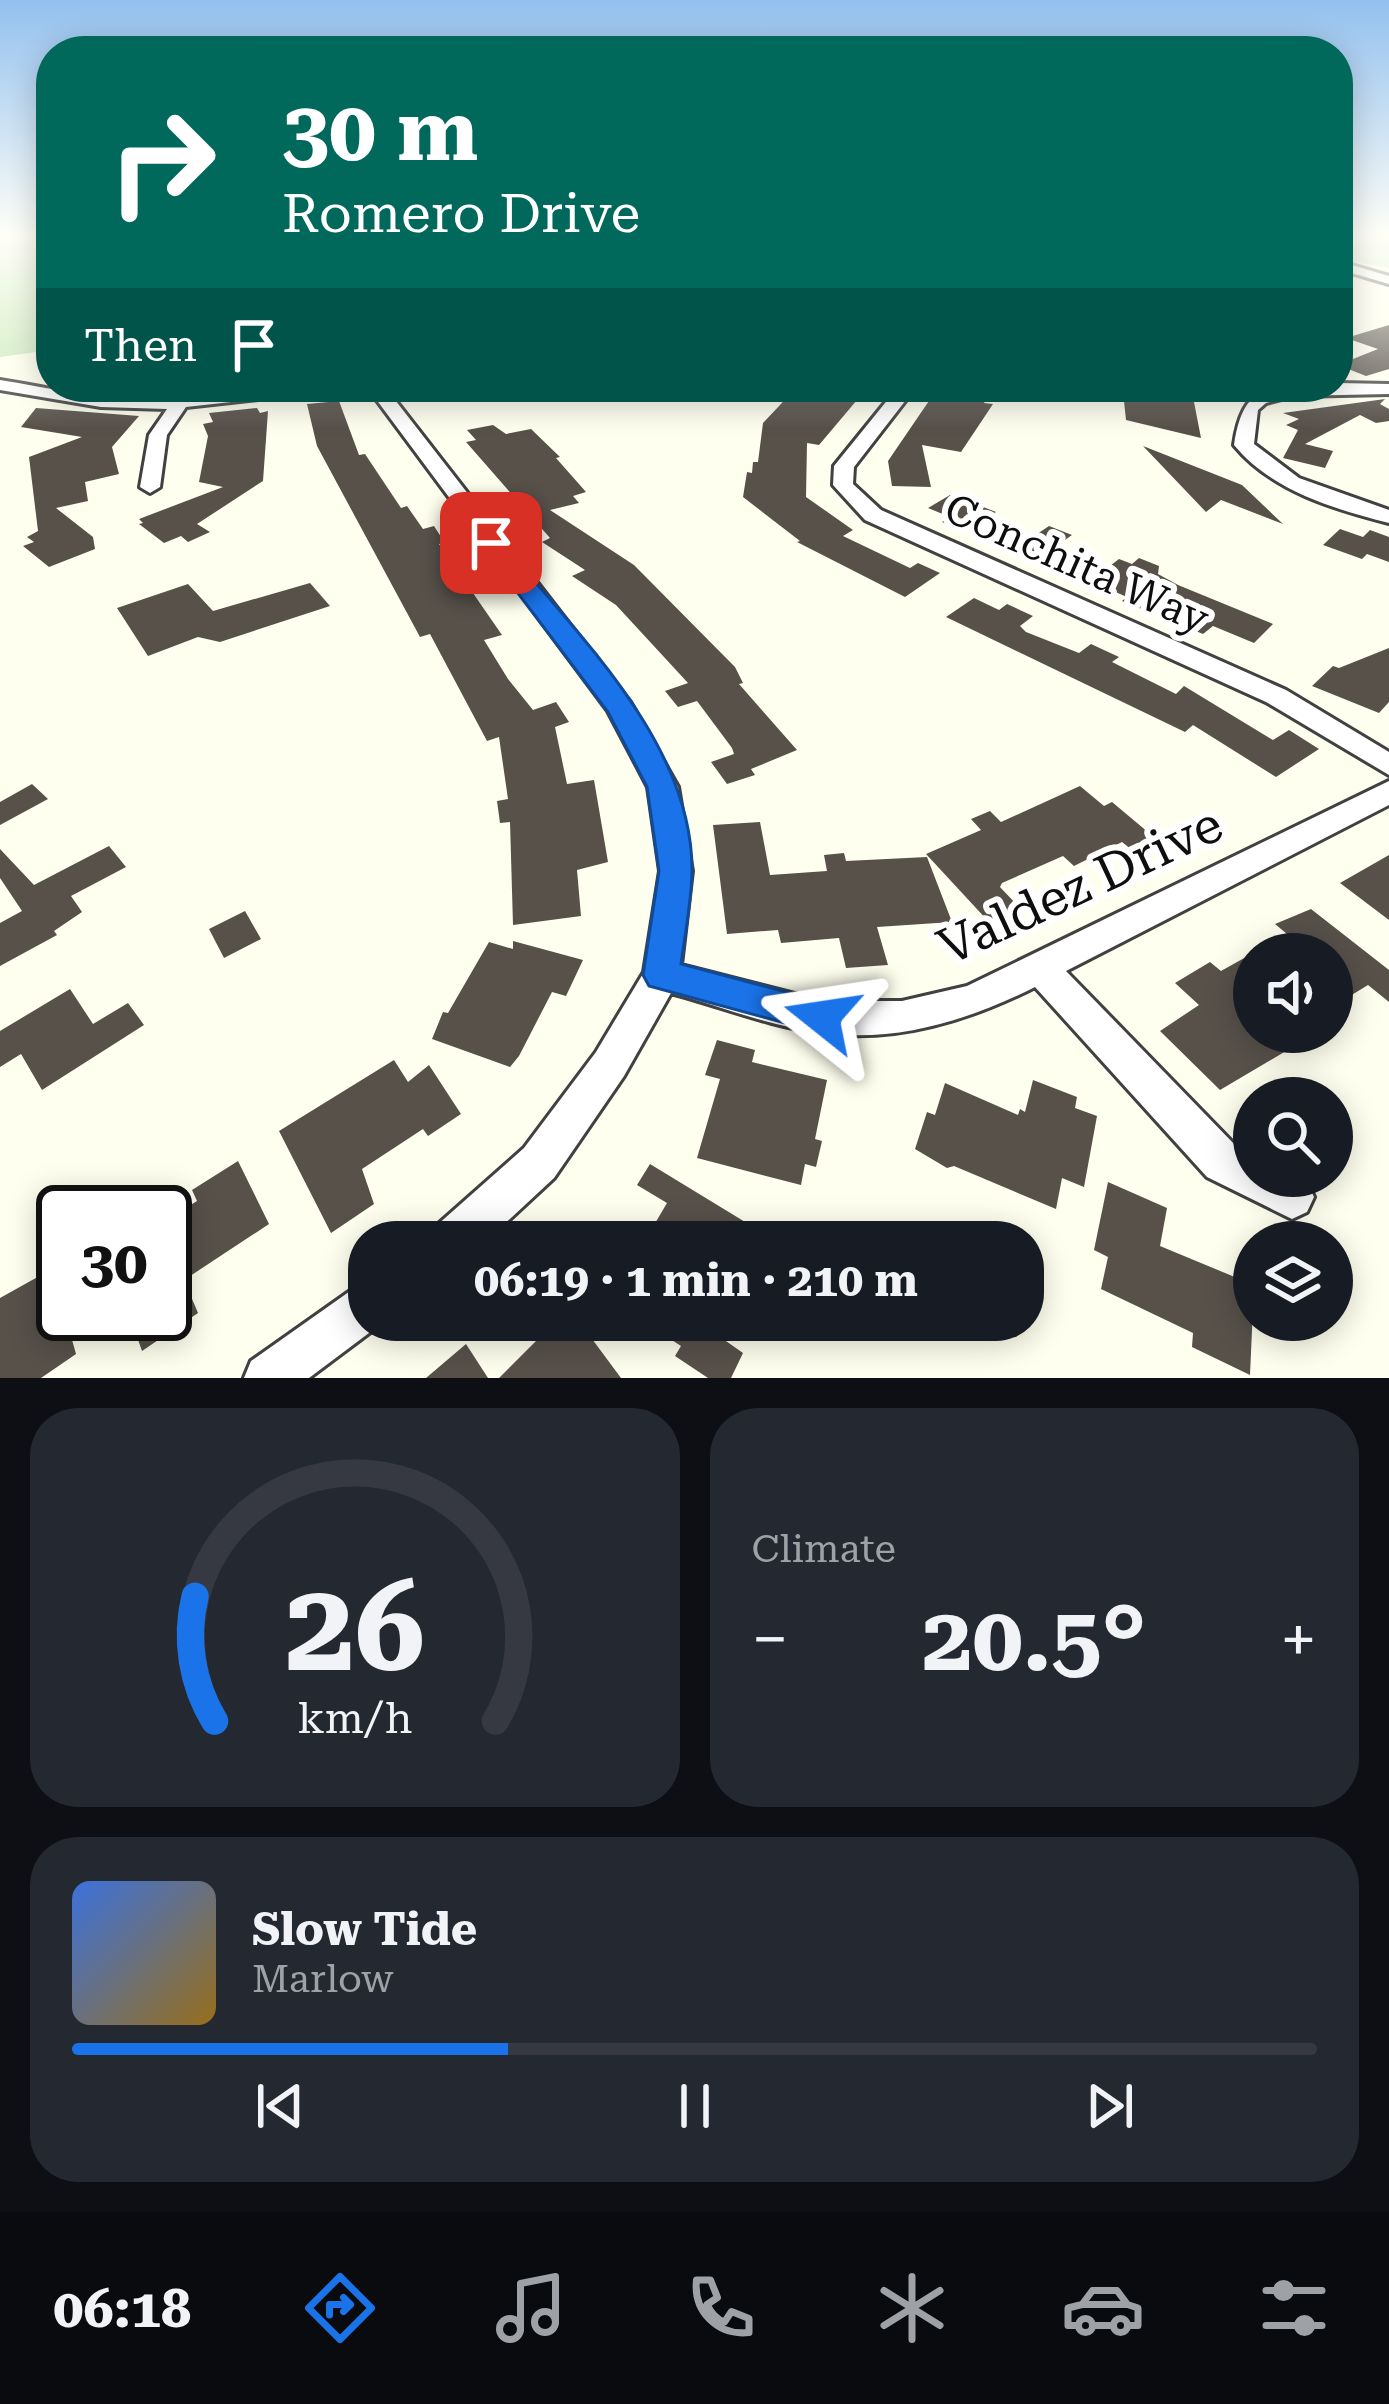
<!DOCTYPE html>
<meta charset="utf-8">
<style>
:root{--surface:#171b24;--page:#242831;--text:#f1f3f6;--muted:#9ea1a6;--line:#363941;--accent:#1a73e8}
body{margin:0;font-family:"Roboto Serif",serif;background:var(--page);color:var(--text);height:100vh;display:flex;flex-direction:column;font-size:45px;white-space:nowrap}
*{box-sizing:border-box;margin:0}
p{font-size:39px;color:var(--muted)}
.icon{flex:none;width:66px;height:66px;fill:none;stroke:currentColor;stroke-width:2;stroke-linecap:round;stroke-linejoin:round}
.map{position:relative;height:1378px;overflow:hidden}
.panel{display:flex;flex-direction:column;gap:30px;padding:30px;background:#0d0f14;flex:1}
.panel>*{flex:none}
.hud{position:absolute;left:36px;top:36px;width:1317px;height:366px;border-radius:48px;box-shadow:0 6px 30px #0003;background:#00695c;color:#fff;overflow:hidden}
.buttons{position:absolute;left:1233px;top:933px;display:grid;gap:24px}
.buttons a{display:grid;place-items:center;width:120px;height:120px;border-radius:50%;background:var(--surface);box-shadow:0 6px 30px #0003;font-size:60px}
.speed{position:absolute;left:36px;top:1185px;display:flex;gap:24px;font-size:60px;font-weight:700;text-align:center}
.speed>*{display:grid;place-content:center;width:156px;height:156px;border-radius:50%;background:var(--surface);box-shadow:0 6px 30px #0003;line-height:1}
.speed .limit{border:6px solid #111;border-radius:18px;background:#fff;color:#111}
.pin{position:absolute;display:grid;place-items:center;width:102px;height:102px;color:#fff;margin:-51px;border-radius:24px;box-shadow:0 6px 18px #0006}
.me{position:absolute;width:132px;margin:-66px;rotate:285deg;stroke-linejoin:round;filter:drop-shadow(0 0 9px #0008)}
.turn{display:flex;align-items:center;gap:42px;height:252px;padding:0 48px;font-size:54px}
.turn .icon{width:156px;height:156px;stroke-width:2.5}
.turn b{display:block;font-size:84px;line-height:102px}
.then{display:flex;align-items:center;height:114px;padding:0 48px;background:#0003;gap:24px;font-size:45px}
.big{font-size:90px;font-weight:700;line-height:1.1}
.panel .widget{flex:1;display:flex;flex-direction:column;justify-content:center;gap:18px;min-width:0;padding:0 42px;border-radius:48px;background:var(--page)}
.panel .dial{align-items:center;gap:0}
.dial svg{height:312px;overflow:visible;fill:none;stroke:var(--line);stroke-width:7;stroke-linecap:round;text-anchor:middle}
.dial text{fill:var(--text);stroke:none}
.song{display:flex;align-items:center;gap:36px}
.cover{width:144px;height:144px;border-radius:18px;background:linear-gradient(135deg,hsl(220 70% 55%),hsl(40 70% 35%))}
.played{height:12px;border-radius:6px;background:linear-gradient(90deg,var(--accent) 35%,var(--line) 35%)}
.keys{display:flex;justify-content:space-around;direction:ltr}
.heat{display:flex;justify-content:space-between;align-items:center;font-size:66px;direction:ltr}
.panel .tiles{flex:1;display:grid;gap:30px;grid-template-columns:1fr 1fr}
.widget:last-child{grid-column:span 2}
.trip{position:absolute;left:348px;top:1221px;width:696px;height:120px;border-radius:48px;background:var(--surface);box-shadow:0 6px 30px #0003;font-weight:700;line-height:120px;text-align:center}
.tab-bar{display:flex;height:192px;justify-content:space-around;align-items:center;background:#090b0e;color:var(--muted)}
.tab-bar .icon{width:84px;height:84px}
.tab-bar .selected{color:var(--accent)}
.tab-bar b{font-size:54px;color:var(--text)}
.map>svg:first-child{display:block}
.green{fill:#c9e9b9}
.building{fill:#57514a}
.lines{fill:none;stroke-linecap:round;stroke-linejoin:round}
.street-casing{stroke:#414141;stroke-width:6}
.street{fill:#fff;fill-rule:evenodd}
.route{fill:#1a73e8;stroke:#114b97;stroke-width:3}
.labels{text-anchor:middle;stroke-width:12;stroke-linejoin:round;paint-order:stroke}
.street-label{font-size:42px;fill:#0e0e0e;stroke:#fff}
.near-street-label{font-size:51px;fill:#0e0e0e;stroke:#fff}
</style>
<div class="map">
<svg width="1389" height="1378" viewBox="0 0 1389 1378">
<rect width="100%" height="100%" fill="#ffffef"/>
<path class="green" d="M0 236H24L51 244V350L0 357Z
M1338 236H1389V268L1338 259Z"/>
<path class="building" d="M1389 325V369L1366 376 1338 365 1378 349 1346 338Z
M797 387H868L819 445 807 443 806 497 853 530 843 536 910 568 918 563 940 573 905 597 797 542 800 541 743 497 747 472 752 473 753 462H758L763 423Z
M946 387 992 389 984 403 993 404 961 452 922 445 931 487 892 486 888 461 933 395 939 396Z
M1143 387 1206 392 1194 402 1201 438 1126 420 1124 401Z
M1385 399 1380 404 1389 409V421L1376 423 1360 415 1305 444 1333 451 1325 468 1283 458 1298 430 1286 425 1299 419 1283 413Z
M339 401 359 455 365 454 401 508 407 506 423 529 434 526 445 543 439 544 502 635 484 640 508 679 533 710 556 702 569 722 555 727 567 784 594 780 608 862 577 870 581 916 513 925 510 822 500 823 497 801 508 799 499 737 487 741 430 634 420 637 317 446 307 404Z
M36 408 139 416 112 447 119 474 85 482 88 501 56 508 93 537 95 549 49 567 23 546 34 542 27 537 38 531 29 457 82 437 21 427Z
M257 408 260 413 268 411 263 481 197 524 210 532 188 542 181 536 164 543 139 524 143 523 139 519 223 487 199 482 208 436 203 424 213 422 209 413Z
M493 425 506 434 531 429 560 457 556 458 586 492 573 496 579 503 550 510 634 565 735 667 743 683 739 684 797 750 751 769 755 775 727 784 711 762 734 754 732 748 697 701 678 707 665 691 688 683 616 605 572 576 585 570 542 542 550 538 466 442 476 440 467 430Z
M1143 446 1242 485 1283 524 1221 500 1206 512Z
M950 495 973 503 996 512 966 532 942 522 950 517 928 508Z
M1049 526 1072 535 1042 556 1019 546Z
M1340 529 1363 537 1370 530 1389 537V562L1367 554 1362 559 1323 545Z
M1139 558 1159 566 1158 574 1178 585 1273 624 1254 643 1213 626 1203 634 1122 601 1127 597 1090 581 1119 559 1132 564Z
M310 583 330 606 220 642 198 637 148 656 117 608 188 584 213 611Z
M974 598 999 610 1007 604 1033 616 1020 626 1026 632 1079 653 1091 644 1119 657 1112 662 1176 694 1184 686 1273 740 1289 730 1319 749 1276 777 1193 725 1185 732 946 617Z
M1389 648V702L1379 713 1312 686 1333 666 1339 668Z
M32 784 48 799 0 825V802Z
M1080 786 1104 806 1112 802 1155 838 1132 850 1122 842 1074 866 1063 856 1002 883 1000 887 1018 906 988 921 926 854 981 830 971 819 990 811 1001 822Z
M760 822 770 875 827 871 824 855 844 853 846 861 927 857 952 922 877 927 888 965 846 968 839 938 781 943 778 930 727 934 713 825Z
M109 846 126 867 71 896 82 912 54 931 57 935 0 966V923L22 911 0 878V849L34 885Z
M1389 855V920L1340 883Z
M1311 909 1389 970V1002L1368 985 1332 1007V954H1254V1032H1318L1220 1090 1160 1031 1199 1005 1175 983 1210 962 1221 971 1287 934 1275 924Z
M245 911 261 939 224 958 209 929Z
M513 941 583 960 566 996 552 992 519 1056 510 1067 432 1039 443 1012 448 1013 489 942 513 949Z
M70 989 93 1024 128 1003 144 1025 42 1090 21 1054 0 1067V1031Z
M717 1040 755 1050 752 1062 827 1080 815 1139 822 1141 816 1167 805 1164 801 1185 697 1158 720 1079 705 1075Z
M394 1060 408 1082 429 1065 461 1114 428 1136 423 1129 362 1169 374 1204 331 1233 279 1131Z
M1033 1080 1077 1097 1075 1108 1097 1116 1084 1187 1062 1178 1056 1209 954 1166 947 1168 915 1149 927 1112 935 1115 945 1083 1018 1115 1020 1109 1025 1112Z
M238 1161 269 1224 184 1280 198 1313 142 1351 129 1314H165V1221L197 1201 192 1190Z
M650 1164 755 1228 748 1242H644L667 1203 637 1185Z
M1108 1182 1167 1208 1160 1246 1254 1285 1250 1375 1192 1347 1193 1333 1101 1289 1108 1257 1094 1250Z
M52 1269 76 1354 41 1378H0V1298Z
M557 1320H578L621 1378H499Z
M641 1320H696L743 1353 731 1378H708L675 1356 681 1346Z
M466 1344 488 1378H426Z"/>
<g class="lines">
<g class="street-casing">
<path id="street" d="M1338 261 1389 276V284L1338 269Z
M0 380C51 388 104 401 156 400 215 398 273 387 332 387L323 392 186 407 167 435 160 487 150 493 140 487 149 435 167 409 101 407 0 390Z
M1338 383 1389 384V394L1293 396 1266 403 1258 410 1254 444 1299 478 1389 510V523C1334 509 1272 491 1234 445 1244 374 1279 387 1338 387Z
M367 387H385L630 702 678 787 692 871 681 965 822 1001H902L967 986 1389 781V805L1066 971 1237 1147 1254 1156V1176H1295L1307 1182 1314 1197 1307 1212 1292 1219 1207 1177 1035 987C969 1020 897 1043 822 1033 772 1027 720 1006 671 993L624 1076 554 1178 485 1242H430L436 1226 524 1148 596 1052 644 972 660 871 648 787 608 711Z
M898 387H916L854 467 853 484 881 510 1286 690 1389 752V775L1266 702 865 520 833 485 834 466Z
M369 1282V1320L385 1321 309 1378H244L251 1361 353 1289Z"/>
</g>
<use href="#street" class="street"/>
</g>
<linearGradient id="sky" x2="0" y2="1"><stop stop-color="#93c0ee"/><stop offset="0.55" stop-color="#fffff8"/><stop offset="1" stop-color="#fffff8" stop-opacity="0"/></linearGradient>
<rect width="1389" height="429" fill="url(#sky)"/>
<path class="route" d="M491 537 499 539C575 633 694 743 692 873 691 903 685 935 681 964L835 1005 841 1017 835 1029 822 1033 649 986 643 975 659 871 647 787 608 712 480 543Z"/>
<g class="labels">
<g class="street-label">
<text transform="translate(1077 563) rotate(24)" y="15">Conchita Way</text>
</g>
<g class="near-street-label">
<text transform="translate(1080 885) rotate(-25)" y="18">Valdez Drive</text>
</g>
</g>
</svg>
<div class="buttons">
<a><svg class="icon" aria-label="sound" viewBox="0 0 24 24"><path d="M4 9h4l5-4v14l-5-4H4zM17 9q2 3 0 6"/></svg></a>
<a><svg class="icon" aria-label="search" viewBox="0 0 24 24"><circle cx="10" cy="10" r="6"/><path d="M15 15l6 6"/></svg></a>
<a><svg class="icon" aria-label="layers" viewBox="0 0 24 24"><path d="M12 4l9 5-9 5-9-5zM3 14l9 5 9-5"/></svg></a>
</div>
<div class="speed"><div class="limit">30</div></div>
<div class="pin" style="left:491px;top:543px;background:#d93025"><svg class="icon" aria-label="arrive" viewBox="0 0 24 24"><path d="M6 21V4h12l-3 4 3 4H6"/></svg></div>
<svg class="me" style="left:822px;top:1017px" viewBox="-20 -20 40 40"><path d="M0-17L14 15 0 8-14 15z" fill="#1a73e8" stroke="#fff" stroke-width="4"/></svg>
<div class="trip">06:19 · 1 min · 210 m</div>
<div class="hud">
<div class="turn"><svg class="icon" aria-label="right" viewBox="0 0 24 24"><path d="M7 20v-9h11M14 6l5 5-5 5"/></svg><div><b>30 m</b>Romero Drive</div></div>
<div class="then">Then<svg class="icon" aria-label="arrive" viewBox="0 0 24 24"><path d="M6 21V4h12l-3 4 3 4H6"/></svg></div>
</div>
</div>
<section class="panel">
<div class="tiles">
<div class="widget dial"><svg viewBox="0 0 100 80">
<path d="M14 69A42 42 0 1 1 86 69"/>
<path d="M14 69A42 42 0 0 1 9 37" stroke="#1a73e8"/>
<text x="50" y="56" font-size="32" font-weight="700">26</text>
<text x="50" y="72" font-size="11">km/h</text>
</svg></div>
<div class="widget"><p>Climate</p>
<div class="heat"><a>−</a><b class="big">20.5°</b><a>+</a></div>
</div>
<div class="widget">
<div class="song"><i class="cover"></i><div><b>Slow Tide</b><p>Marlow</p></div></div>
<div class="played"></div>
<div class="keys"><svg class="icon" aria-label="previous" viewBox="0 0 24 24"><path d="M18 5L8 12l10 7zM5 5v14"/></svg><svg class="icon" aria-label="pause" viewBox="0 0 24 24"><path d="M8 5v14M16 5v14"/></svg><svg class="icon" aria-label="next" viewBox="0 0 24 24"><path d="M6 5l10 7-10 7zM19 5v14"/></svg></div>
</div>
</div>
</section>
<nav class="tab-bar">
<b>06:18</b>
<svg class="icon selected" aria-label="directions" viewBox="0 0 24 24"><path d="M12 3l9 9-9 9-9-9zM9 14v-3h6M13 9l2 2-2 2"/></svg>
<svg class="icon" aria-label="music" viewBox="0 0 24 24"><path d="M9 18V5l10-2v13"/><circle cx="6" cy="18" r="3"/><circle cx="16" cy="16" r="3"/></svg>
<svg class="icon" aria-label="phone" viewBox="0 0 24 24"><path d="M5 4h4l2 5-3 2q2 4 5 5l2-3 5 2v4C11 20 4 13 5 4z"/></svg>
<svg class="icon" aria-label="climate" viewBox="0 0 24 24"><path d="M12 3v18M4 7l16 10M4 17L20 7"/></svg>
<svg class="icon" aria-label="car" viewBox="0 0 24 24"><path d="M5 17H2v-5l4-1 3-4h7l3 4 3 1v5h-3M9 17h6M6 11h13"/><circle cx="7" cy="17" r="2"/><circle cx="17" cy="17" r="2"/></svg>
<svg class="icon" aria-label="filters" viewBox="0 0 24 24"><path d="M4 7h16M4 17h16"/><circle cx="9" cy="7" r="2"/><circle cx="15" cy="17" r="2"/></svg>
</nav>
